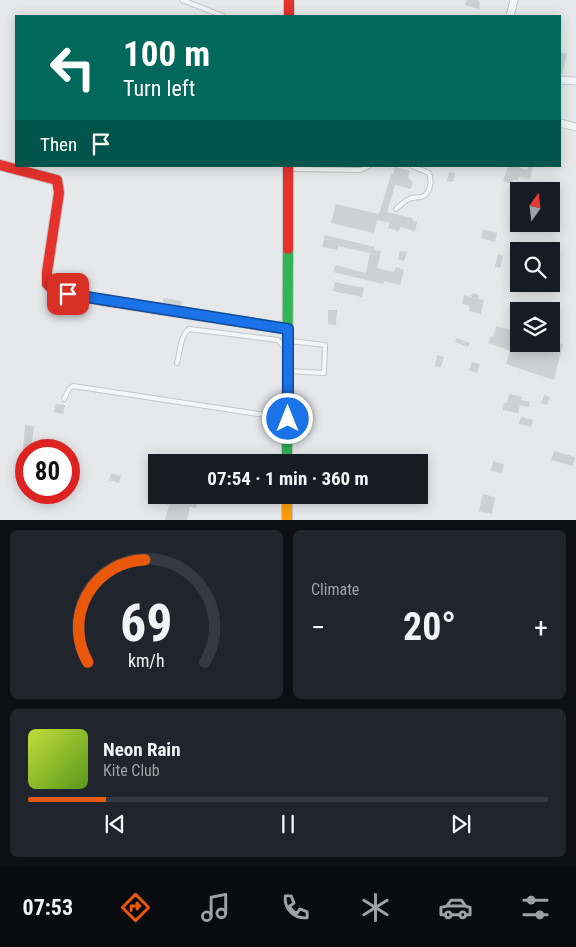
<!DOCTYPE html>
<meta charset="utf-8">
<style>
:root{--surface:#171b24;--page:#20242c;--text:#f1f3f6;--muted:#9ea1a6;--line:#363941;--accent:#ea580c}
body{margin:0;font-family:"Roboto Condensed",sans-serif;background:var(--page);color:var(--text);height:100vh;display:flex;flex-direction:column;font-size:19px;white-space:nowrap}
*{box-sizing:border-box;margin:0}
p{font-size:16px;color:var(--muted)}
.icon{flex:none;width:28px;height:28px;fill:none;stroke:currentColor;stroke-width:2;stroke-linecap:round;stroke-linejoin:round}
.map{position:relative;height:520px;overflow:hidden}
.side{display:flex;flex-direction:column;gap:10px;padding:10px;background:#0d0f14;flex:1}
.side>*{flex:none}
.top-card{position:absolute;left:15px;top:15px;width:546px;height:152px;border-radius:0px;box-shadow:0 2px 12px #0003;background:#00695c;color:#fff;overflow:hidden}
.needle{width:32px;rotate:14deg}
.fabs{position:absolute;left:510px;top:182px;display:grid;gap:10px}
.fabs a{display:grid;place-items:center;width:50px;height:50px;border-radius:0px;background:var(--surface);box-shadow:0 2px 12px #0003;font-size:25px}
.speed{position:absolute;left:15px;top:439px;display:flex;gap:10px;font-size:25px;font-weight:700;text-align:center}
.speed>*{display:grid;place-content:center;width:65px;height:65px;border-radius:50%;background:var(--surface);box-shadow:0 2px 12px #0003;line-height:1}
.speed .limit{border:8px solid #d22;background:#fff;color:#111}
.pin{position:absolute;display:grid;place-items:center;width:42px;height:42px;color:#fff;margin:-21px;border-radius:10px;box-shadow:0 2px 8px #0006}
.me{position:absolute;width:55px;margin:-28px;rotate:0deg;stroke-linejoin:round;filter:drop-shadow(0 0 4px #0008)}
.turn{display:flex;align-items:center;gap:18px;height:105px;padding:0 25px;font-size:22px}
.turn .icon{width:65px;height:65px;stroke-width:2.5}
.turn b{display:block;font-size:35px;line-height:42px}
.then{display:flex;align-items:center;height:48px;padding:0 25px;background:#0003;gap:10px;font-size:19px}
.big{font-size:38px;font-weight:700;line-height:1.1}
.side .widget{flex:1;display:flex;flex-direction:column;justify-content:center;gap:8px;min-width:0;padding:0 18px;border-radius:8px;background:var(--page)}
.side .dial{align-items:center;gap:0}
.dial svg{height:130px;overflow:visible;fill:none;stroke:var(--line);stroke-width:7;stroke-linecap:round;text-anchor:middle}
.dial text{fill:var(--text);stroke:none}
.song{display:flex;align-items:center;gap:15px}
.cover{width:60px;height:60px;border-radius:8px;background:linear-gradient(135deg,hsl(70 70% 55%),hsl(90 70% 35%))}
.played{height:5px;border-radius:2px;background:linear-gradient(90deg,var(--accent) 15%,var(--line) 15%)}
.keys{display:flex;justify-content:space-around;direction:ltr}
.heat{display:flex;justify-content:space-between;align-items:center;font-size:28px;direction:ltr}
.side .tiles{flex:1;display:grid;gap:10px;grid-template-columns:1fr 1fr}
.widget:last-child{grid-column:span 2}
.trip{position:absolute;left:148px;top:454px;width:280px;height:50px;border-radius:0px;background:var(--surface);box-shadow:0 2px 12px #0003;font-weight:700;line-height:50px;text-align:center}
.tabs{display:flex;height:80px;justify-content:space-around;align-items:center;background:#090b0e;color:var(--muted)}
.tabs .icon{width:35px;height:35px}
.tabs .current{color:var(--accent)}
.tabs b{font-size:22px;color:var(--text)}
.map>svg:first-child{display:block}
.building{fill:#ced0d3}
.lines{fill:none;stroke-linecap:round;stroke-linejoin:round}
.lane-casing{stroke:#c4c6c8;stroke-width:6}
.street-casing{stroke:#c4c6c8;stroke-width:9}
.fast-casing{stroke:#c4c6c8;stroke-width:12}
.slow-casing{stroke:#c4c6c8;stroke-width:12}
.jam-casing{stroke:#c4c6c8;stroke-width:12}
.lane{stroke:#f5f6f7;stroke-width:4}
.street{stroke:#f5f6f7;stroke-width:7}
.fast{stroke:#30b455;stroke-width:10}
.slow{stroke:#ff9f0a;stroke-width:10}
.jam{stroke:#e5322d;stroke-width:10}
.route-casing{stroke:#114b97;stroke-width:12}
.route{stroke:#1a73e8;stroke-width:9}
</style>
<div class="map">
<svg width="576" height="520" viewBox="0 0 576 520">
<rect width="100%" height="100%" fill="#e6e8ea"/>
<path class="building" d="M467 0H479L478 2H480L479 9 465 5Z
M560 52 567 54 562 74H560Z
M508 166H516L527 170 528 166 533 167 530 179 519 177 518 180 514 179 511 184 503 181Z
M395 167 410 171 408 178 413 182 411 189 395 185 387 212 412 218 413 221 417 222 415 231 400 227 399 231 388 228 390 223 377 220 374 233 331 223 336 204 379 214 391 175H393Z
M449 172 455 173 453 182 447 181Z
M483 229 497 233 495 242 481 238Z
M325 235 375 247 374 250 381 251 377 268 394 272 396 267 404 270 400 285 384 281 383 284 333 272 335 265 366 273 370 253 338 246 337 250 322 247Z
M400 251 407 252 404 261 398 259Z
M498 254 503 256 500 268 495 267Z
M335 282 364 288 362 297 333 291Z
M472 293 479 295 478 299 484 300 481 314 469 311 470 306 462 304 464 295 471 297Z
M163 298 182 301 181 306 163 303Z
M328 310H337L336 325 328 324Z
M496 326 519 332V344H551V341L563 344 554 380 506 364 510 351 488 343 491 336 493 337Z
M457 338 470 343 468 347 455 342Z
M437 355 444 357 441 367 435 366Z
M472 362 480 364 477 373 469 370Z
M509 394 522 397 521 400 530 402 529 407 520 405 518 413 503 410 504 403H507Z
M544 395 550 397 547 405 541 403Z
M56 404 65 405 63 414 54 412Z
M521 417 533 420 531 427 519 424Z
M25 425 34 426 32 442 43 443 42 450H23Z
M554 451 575 457 573 466 551 460Z
M23 457H26V487L20 486Z
M493 461 504 464 502 473 491 471Z
M111 473 121 476 119 483 109 480Z
M483 494 495 497 492 514 479 511Z
M154 495H173L198 501 196 508 190 507 187 520H165L169 505 152 500Z"/>
<g class="lines">
<g class="lane-casing">
<path id="lane" d="M182 0 223 16
M296 169 360 170 369 166
M396 209C400 206 404 201 409 199 413 197 416 198 421 197 431 194 432 181 429 173L412 166
M177 363C180 353 180 336 189 329L278 340 283 346
M290 371 324 373 325 345 290 341
M64 399 69 389 73 386 285 418"/>
</g>
<g class="street-casing">
<path id="street" d="M510 16 514 0
M560 80 576 81
M560 123 576 127"/>
</g>
<g class="fast-casing">
<path id="fast" d="M287 462 288 249"/>
</g>
<g class="slow-casing">
<path id="slow" d="M287 495V520"/>
</g>
<g class="jam-casing">
<path id="jam" d="M289 0V16
M0 165 57 180 59 193 47 272V284L53 290 100 300 288 329
M288 249V166"/>
</g>
<use href="#lane" class="lane"/>
<use href="#street" class="street"/>
<use href="#fast" class="fast"/>
<use href="#slow" class="slow"/>
<use href="#jam" class="jam"/>
</g>
<g class="lines">
<g class="route-casing">
<path id="route" d="M68 294 288 329V419"/>
</g>
<use href="#route" class="route"/>
</g>
</svg>
<div class="fabs">
<a><svg class="needle" viewBox="-14 -14 28 28"><path d="M0-13l5 13h-10z" fill="#e53935"/><path d="M0 13l5-13h-10z" fill="#9ea1a6"/></svg></a>
<a><svg class="icon" aria-label="search" viewBox="0 0 24 24"><circle cx="10" cy="10" r="6"/><path d="M15 15l6 6"/></svg></a>
<a><svg class="icon" aria-label="layers" viewBox="0 0 24 24"><path d="M12 4l9 5-9 5-9-5zM3 14l9 5 9-5"/></svg></a>
</div>
<div class="speed"><div class="limit">80</div></div>
<div class="pin" style="left:68px;top:294px;background:#d93025"><svg class="icon" aria-label="arrive" viewBox="0 0 24 24"><path d="M6 21V4h12l-3 4 3 4H6"/></svg></div>
<svg class="me" style="left:288px;top:419px" viewBox="-20 -20 40 40"><circle r="17" fill="#1a73e8" stroke="#fff" stroke-width="3"/><path d="M0-11L8 9 0 5-8 9z" fill="#fff"/></svg>
<div class="trip">07:54 · 1 min · 360 m</div>
<div class="top-card">
<div class="turn"><svg class="icon" aria-label="left" viewBox="0 0 24 24"><path d="M17 20v-9H6M10 6l-5 5 5 5"/></svg><div><b>100 m</b>Turn left</div></div>
<div class="then">Then<svg class="icon" aria-label="arrive" viewBox="0 0 24 24"><path d="M6 21V4h12l-3 4 3 4H6"/></svg></div>
</div>
</div>
<section class="side">
<div class="tiles">
<div class="widget dial"><svg viewBox="0 0 100 80">
<path d="M14 69A42 42 0 1 1 86 69"/>
<path d="M14 69A42 42 0 0 1 49 6" stroke="#ea580c"/>
<text x="50" y="56" font-size="32" font-weight="700">69</text>
<text x="50" y="72" font-size="11">km/h</text>
</svg></div>
<div class="widget"><p>Climate</p>
<div class="heat"><a>−</a><b class="big">20°</b><a>+</a></div>
</div>
<div class="widget">
<div class="song"><i class="cover"></i><div><b>Neon Rain</b><p>Kite Club</p></div></div>
<div class="played"></div>
<div class="keys"><svg class="icon" aria-label="previous" viewBox="0 0 24 24"><path d="M18 5L8 12l10 7zM5 5v14"/></svg><svg class="icon" aria-label="pause" viewBox="0 0 24 24"><path d="M8 5v14M16 5v14"/></svg><svg class="icon" aria-label="next" viewBox="0 0 24 24"><path d="M6 5l10 7-10 7zM19 5v14"/></svg></div>
</div>
</div>
</section>
<nav class="tabs">
<b>07:53</b>
<svg class="icon current" aria-label="directions" viewBox="0 0 24 24"><path d="M12 3l9 9-9 9-9-9zM9 14v-3h6M13 9l2 2-2 2"/></svg>
<svg class="icon" aria-label="music" viewBox="0 0 24 24"><path d="M9 18V5l10-2v13"/><circle cx="6" cy="18" r="3"/><circle cx="16" cy="16" r="3"/></svg>
<svg class="icon" aria-label="phone" viewBox="0 0 24 24"><path d="M5 4h4l2 5-3 2q2 4 5 5l2-3 5 2v4C11 20 4 13 5 4z"/></svg>
<svg class="icon" aria-label="climate" viewBox="0 0 24 24"><path d="M12 3v18M4 7l16 10M4 17L20 7"/></svg>
<svg class="icon" aria-label="car" viewBox="0 0 24 24"><path d="M5 17H2v-5l4-1 3-4h7l3 4 3 1v5h-3M9 17h6M6 11h13"/><circle cx="7" cy="17" r="2"/><circle cx="17" cy="17" r="2"/></svg>
<svg class="icon" aria-label="filters" viewBox="0 0 24 24"><path d="M4 7h16M4 17h16"/><circle cx="9" cy="7" r="2"/><circle cx="15" cy="17" r="2"/></svg>
</nav>
